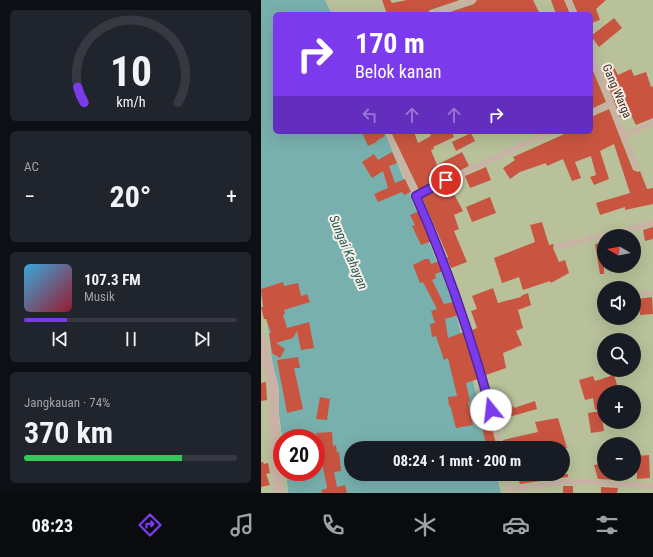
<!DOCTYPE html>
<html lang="id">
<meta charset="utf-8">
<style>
:root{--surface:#171b24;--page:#20242c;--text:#f1f3f6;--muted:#9ea1a6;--line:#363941;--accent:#7c3aed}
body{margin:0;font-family:"Roboto Condensed",sans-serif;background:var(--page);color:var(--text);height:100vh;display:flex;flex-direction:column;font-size:15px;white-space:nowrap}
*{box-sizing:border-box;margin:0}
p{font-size:13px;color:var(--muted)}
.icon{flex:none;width:22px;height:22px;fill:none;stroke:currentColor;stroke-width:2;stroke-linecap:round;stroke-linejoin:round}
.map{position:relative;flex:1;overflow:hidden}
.drawer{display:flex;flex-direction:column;gap:10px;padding:10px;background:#0d0f14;width:261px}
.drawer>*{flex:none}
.guide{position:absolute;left:12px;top:12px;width:320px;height:122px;border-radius:6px;box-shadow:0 4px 16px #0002;background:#7c3aed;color:#fff;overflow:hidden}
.needle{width:26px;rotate:279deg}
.tools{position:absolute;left:336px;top:229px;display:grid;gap:8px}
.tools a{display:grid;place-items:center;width:44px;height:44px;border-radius:50%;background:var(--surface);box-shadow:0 4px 16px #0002;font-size:20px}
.speed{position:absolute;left:12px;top:429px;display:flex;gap:8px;font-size:20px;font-weight:700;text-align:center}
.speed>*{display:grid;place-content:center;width:52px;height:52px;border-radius:50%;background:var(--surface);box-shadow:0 4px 16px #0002;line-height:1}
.speed .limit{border:6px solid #d22;background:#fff;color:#111}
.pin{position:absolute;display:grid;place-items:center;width:34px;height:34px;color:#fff;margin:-17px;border:2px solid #fff;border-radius:50%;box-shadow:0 1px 4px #0007}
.me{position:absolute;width:44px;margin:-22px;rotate:344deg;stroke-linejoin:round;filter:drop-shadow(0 0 3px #0008)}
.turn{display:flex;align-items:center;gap:14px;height:84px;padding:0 16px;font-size:18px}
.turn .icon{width:52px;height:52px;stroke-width:2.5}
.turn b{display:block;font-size:28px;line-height:34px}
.lanes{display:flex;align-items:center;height:38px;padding:0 16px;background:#0003;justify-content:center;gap:20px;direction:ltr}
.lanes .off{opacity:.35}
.big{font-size:30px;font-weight:700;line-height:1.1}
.drawer .tile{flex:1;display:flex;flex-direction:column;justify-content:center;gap:6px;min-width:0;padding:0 14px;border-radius:6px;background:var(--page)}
.drawer .dial{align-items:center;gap:0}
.dial svg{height:104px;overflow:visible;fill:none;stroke:var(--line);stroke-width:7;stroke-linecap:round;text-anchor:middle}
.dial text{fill:var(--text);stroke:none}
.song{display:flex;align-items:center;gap:12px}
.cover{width:48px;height:48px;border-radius:6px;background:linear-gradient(135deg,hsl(200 70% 55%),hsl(350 70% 35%))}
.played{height:4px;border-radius:2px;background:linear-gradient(90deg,var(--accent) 20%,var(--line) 20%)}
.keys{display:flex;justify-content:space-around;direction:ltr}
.heat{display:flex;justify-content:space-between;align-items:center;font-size:22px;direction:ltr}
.charge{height:6px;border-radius:3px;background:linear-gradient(90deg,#34c759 74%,var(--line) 0)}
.trip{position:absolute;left:83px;top:441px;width:226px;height:40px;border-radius:20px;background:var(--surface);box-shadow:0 4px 16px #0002;font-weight:700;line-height:40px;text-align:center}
.tab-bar{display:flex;height:64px;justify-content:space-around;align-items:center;background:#090b0e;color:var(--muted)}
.tab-bar .icon{width:28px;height:28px}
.tab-bar .current{color:var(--accent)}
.tab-bar b{font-size:18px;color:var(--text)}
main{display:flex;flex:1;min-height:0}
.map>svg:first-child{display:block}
.green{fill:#b8c19a;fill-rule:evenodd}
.water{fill:#78b0ad}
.building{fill:#c95541}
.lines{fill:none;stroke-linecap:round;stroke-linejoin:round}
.lane{stroke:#cab3a6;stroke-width:5}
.street{stroke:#cab3a6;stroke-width:10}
.route-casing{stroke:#51269a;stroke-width:10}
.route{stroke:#7c3aed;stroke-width:7}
.labels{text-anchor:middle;stroke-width:4;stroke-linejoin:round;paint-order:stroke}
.street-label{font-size:12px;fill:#362a27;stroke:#faefe6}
.water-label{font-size:13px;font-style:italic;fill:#1b5957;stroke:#faefe6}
</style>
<main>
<section class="drawer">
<div class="tile dial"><svg viewBox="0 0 100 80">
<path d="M14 69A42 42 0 1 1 86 69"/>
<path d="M14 69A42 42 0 0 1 9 57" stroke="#7c3aed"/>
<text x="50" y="56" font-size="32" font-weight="700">10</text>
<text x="50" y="72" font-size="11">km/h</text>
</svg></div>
<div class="tile"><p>AC</p>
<div class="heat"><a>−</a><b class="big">20°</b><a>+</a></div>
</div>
<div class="tile">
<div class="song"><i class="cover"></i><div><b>107.3 FM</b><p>Musik</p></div></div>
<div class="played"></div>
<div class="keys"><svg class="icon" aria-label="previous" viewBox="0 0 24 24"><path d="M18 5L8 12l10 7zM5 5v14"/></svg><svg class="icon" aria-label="pause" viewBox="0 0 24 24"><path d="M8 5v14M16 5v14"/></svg><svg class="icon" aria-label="next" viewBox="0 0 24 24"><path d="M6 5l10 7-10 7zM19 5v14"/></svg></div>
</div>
<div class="tile"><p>Jangkauan · 74%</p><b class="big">370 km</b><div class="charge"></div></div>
</section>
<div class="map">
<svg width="392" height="493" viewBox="0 0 392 493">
<rect width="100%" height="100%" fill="#f2e5da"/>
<path class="green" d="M64 0H392V493H240L236 474H302V448H229L192 302 124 132H330V14H71ZM343 236H373V266H343ZM343 288H373V318H343ZM343 340H373V370H343ZM343 392H373V422H343ZM343 444H373V474H343Z
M0 296 4 305 21 439V472H25L27 493H0Z"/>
<path class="water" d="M0 0H64L71 14H14V132H124L192 302 229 448H90V474H236L240 493H27L25 472H55V438L21 439 4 305 0 296Z"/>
<path class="building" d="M121 0H129L131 3 146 0H199L169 10 166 14H126Z
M216 0H272L279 14H183L213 4Z
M290 0H303L309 14H295Z
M311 0H345L335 9 339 20 330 23V14H317Z
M353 18 361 28 338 47 330 36Z
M351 64 357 75 370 69 373 76 385 72 390 87 392 86V118L375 125 369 113 359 117 341 70Z
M330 66 345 102 330 109Z
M348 109 372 170 377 172 379 171 386 189 392 188V204L364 210V207L339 215 335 203 369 193 353 144 339 151 348 179 333 185 329 177 335 175 330 156 314 162 320 178 311 181 302 159 286 166 285 163 259 172 249 179 242 168 254 160 252 157 308 132H330V117Z
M101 132H122L124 136 115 141 116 142 107 146Z
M130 132H153L157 143 170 136 168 132H191L193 137 172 147 173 149 170 150 176 165 201 152 208 166 158 190Z
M210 133 214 141 195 151 191 142Z
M131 152 136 163 128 166 134 183 144 179 150 192 143 195 141 192 117 202 113 194 127 188 122 171 111 178 101 162 113 154 117 160Z
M225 167 230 180 209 188 204 176Z
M186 185 190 195 193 194 202 211 193 215 198 229 193 231 206 262 190 268 186 258 187 257 161 197Z
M229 197 235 213 211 222 205 207Z
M158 211 171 241 160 245 151 226 154 225 149 215Z
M281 222 288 245 293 244 292 248 298 262 304 260 308 273 290 283 289 281 262 290 258 277 241 283 233 258 274 242 269 225Z
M392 227V239L384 241 382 230Z
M343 243V274H339L334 244Z
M164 259H168L170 264 179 261 182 271 174 274 175 278 171 280 183 304 193 302 197 315 184 319 187 338 203 332 216 373 217 379 205 383 209 401 207 402 212 425 195 428 189 405 188 406 187 397 196 396 187 358 183 360 175 336 171 337 169 324 174 323 170 311 176 309 162 282 159 283 152 265Z
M22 282 23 286 37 283 40 296 46 294 49 302 23 310 24 314 22 315 26 328 48 322 53 348 40 350 36 331 32 338 15 343 24 349 19 358 11 353 8 333H10L5 319H3L0 307H2L0 289Z
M232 288 237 303 260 297V296L267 293 270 305 257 310 262 328 255 331 261 345 242 353 245 368 225 375 211 330 216 328 210 311 216 309 211 296Z
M391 297 392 314 379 315 377 299Z
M37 357 39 368H33L42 409 26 413 16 360Z
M353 375 357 388 343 392V408L334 410 332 398 324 400 318 380 332 376 334 381Z
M5 382 6 400 0 401V383Z
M59 397 69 399 66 420 55 419Z
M246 398 248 408 253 406V408L274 401 276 409 237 420 233 400Z
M340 411 343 431 330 433 327 413Z
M228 418 230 424 236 448H222L221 445 225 444 219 419Z
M297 418 306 448H270V444L244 448 242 440 277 432 274 422Z
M71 432 72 446 75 445 76 453 78 452 80 471 73 472 76 487 84 485 86 493H61L60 490 65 489 66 487 55 433Z
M388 455 389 478 376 479 375 456Z
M0 462H2L3 464 7 463 9 473 5 474 9 485 0 487Z
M343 463V474H358V480L337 479 333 465Z
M256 474H307V477L259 484Z
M302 486H312V493H302Z
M340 487 357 488 356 493H340Z"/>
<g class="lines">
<path class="lane" d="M307 0 313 14
M170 14 212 0
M330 55 376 168
M330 113 350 104
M126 132C144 170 163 209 178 248 203 313 223 380 240 448
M364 135 392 122
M155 196 185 181 290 132
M296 247 392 223
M373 296 392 293
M245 474 248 490 309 481 392 486"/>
<path class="street" d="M0 338 13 388V422L17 493"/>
</g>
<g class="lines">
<g class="route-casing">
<path id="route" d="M185 180 155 196C186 266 210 337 230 410"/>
</g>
<use href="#route" class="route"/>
</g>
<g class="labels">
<g class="street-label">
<text transform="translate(356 91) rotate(67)" y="4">Gang Warga</text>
</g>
<g class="water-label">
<text transform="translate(88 252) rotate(67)" y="5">Sungai Kahayan</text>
</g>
</g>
</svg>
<div class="tools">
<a><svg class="needle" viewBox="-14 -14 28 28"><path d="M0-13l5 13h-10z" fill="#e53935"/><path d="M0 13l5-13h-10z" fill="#9ea1a6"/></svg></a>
<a><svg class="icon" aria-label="sound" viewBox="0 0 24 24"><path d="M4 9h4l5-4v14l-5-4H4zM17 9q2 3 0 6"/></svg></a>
<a><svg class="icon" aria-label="search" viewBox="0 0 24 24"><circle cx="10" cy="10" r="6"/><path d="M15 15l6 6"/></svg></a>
<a>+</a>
<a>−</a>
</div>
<div class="speed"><div class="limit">20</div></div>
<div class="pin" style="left:185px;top:180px;background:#d93025"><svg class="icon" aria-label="arrive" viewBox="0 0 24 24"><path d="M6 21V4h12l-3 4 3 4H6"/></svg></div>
<svg class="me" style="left:230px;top:410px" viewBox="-20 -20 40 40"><circle r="19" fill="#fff"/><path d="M0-13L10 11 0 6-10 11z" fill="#7c3aed"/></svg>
<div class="trip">08:24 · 1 mnt · 200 m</div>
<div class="guide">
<div class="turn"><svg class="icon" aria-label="right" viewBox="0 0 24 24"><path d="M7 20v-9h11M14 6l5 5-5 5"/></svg><div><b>170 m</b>Belok kanan</div></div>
<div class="lanes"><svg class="icon off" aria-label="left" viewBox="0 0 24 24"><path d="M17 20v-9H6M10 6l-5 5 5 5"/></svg><svg class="icon off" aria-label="ahead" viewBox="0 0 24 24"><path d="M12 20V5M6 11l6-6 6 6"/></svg><svg class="icon off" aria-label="ahead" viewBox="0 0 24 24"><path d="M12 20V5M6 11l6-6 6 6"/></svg><svg class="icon" aria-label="right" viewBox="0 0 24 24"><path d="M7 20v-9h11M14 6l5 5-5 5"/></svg></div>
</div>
</div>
</main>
<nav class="tab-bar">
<b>08:23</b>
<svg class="icon current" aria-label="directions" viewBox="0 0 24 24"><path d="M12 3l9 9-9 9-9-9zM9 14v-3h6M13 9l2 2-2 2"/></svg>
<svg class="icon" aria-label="music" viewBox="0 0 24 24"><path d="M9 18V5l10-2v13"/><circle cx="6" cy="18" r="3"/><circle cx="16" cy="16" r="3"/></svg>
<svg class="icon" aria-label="phone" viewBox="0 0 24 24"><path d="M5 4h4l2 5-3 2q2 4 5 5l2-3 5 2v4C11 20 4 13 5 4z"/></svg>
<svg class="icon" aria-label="climate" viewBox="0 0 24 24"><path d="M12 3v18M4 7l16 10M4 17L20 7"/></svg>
<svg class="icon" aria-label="car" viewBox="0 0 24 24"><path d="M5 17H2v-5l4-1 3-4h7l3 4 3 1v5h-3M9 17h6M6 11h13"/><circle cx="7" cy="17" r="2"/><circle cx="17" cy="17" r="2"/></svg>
<svg class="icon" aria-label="filters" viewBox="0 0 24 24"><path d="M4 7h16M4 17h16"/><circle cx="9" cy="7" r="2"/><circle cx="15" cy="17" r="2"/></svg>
</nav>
